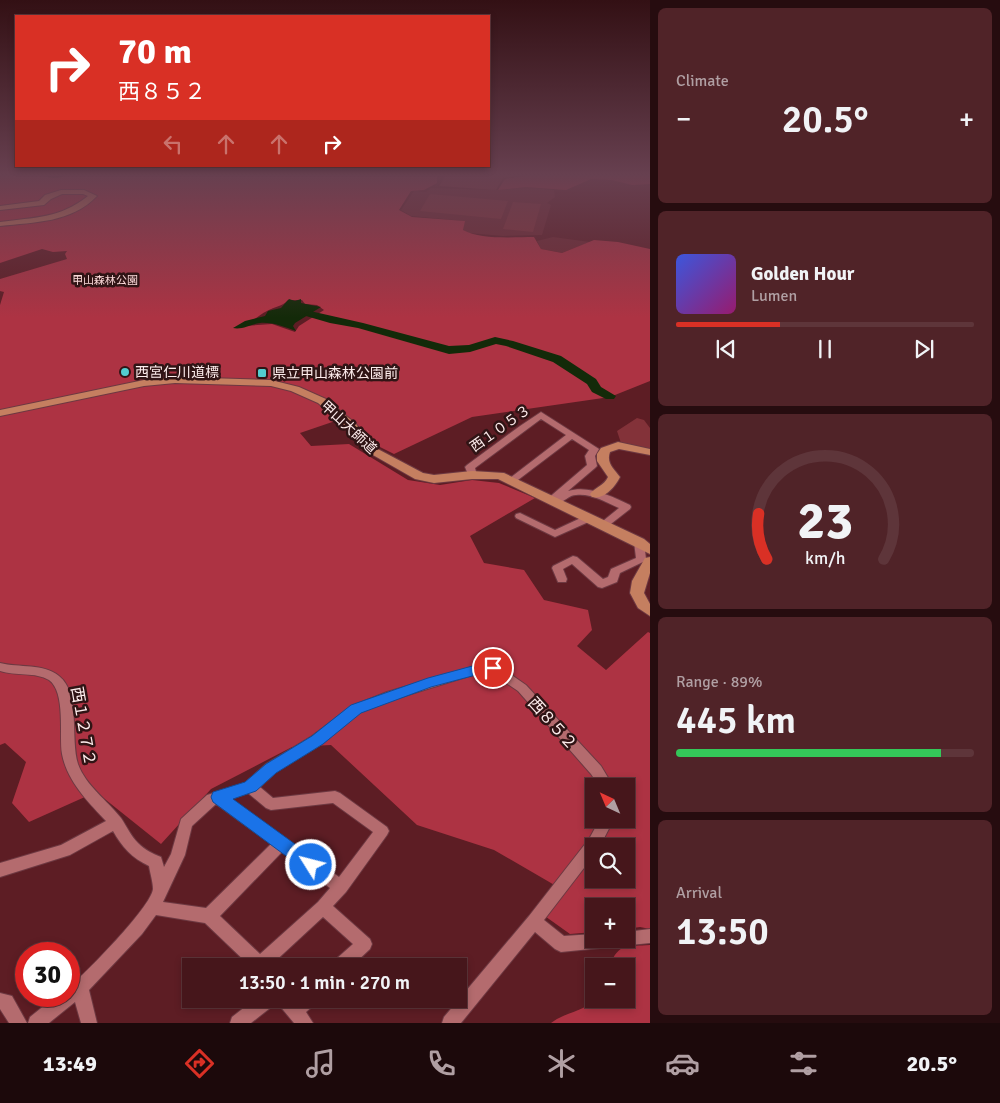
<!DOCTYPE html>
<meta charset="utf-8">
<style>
:root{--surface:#46161b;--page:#502328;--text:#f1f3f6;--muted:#b09fa3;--line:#5e353a;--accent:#d93025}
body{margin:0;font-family:Signika,"Noto Sans JP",sans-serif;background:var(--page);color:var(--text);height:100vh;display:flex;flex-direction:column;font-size:19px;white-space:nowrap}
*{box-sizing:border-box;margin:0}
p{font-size:16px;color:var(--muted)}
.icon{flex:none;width:28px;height:28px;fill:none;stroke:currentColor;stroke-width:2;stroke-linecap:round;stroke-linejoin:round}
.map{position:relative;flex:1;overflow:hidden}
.side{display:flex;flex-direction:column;gap:8px;padding:8px;background:#260c0f;width:350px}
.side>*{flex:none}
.banner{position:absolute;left:15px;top:15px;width:475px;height:152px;border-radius:0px;box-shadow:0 2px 8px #0003,0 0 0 1px var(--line);background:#d93025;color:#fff;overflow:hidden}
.needle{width:32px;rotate:316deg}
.tools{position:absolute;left:585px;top:778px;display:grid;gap:10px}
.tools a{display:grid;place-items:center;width:50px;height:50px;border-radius:0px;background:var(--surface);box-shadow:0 2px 8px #0003,0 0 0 1px var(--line);font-size:25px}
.speed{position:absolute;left:15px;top:942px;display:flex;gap:10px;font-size:25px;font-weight:700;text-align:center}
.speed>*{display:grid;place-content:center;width:65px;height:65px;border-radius:50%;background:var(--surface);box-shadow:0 2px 8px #0003,0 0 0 1px var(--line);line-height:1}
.speed .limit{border:8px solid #d22;background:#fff;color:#111}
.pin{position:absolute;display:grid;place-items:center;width:42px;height:42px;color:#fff;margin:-21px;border:2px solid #fff;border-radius:50%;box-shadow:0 1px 5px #0007}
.me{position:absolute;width:55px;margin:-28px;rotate:306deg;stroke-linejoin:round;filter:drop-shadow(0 0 4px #0008)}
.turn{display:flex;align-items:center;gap:18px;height:105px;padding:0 20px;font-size:22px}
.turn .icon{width:65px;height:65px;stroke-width:2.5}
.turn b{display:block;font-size:35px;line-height:42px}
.lanes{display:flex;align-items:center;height:48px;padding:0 20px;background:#0003;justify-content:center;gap:25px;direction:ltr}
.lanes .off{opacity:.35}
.big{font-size:38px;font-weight:600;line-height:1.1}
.side .widget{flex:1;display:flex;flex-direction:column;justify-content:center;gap:8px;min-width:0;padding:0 18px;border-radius:8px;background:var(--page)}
.side .dial{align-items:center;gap:0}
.dial svg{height:130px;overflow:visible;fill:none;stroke:var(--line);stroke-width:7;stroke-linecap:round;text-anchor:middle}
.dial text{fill:var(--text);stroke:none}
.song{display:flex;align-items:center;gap:15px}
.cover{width:60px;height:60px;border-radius:8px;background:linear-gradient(135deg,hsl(230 70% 55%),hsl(320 70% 35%))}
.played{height:5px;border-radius:2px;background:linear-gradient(90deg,var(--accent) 35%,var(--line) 35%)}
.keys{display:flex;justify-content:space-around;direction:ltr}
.heat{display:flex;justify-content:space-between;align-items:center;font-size:28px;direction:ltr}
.charge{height:8px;border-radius:4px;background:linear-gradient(90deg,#34c759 89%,var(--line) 0)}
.trip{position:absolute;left:182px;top:958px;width:285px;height:50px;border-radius:0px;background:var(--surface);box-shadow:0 2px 8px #0003,0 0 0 1px var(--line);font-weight:600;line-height:50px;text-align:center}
.menu{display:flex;height:80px;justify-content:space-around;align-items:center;background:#1c090b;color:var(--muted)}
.menu .icon{width:35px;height:35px}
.menu .selected{color:var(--accent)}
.menu b{font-size:22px;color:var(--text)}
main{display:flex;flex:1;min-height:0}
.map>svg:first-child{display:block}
.built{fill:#6e2830}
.green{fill:#833239}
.forest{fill:#ad3343;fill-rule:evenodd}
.water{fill:#132a09}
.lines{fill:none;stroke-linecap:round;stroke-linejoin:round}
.river{fill:#132a09;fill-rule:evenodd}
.street-casing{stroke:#6d3942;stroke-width:2}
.secondary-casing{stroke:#6d3942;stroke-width:2}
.street{fill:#b46b6e;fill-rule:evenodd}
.secondary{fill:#c57f60;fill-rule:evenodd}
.route{fill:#1a73e8;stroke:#114b97}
.poi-dot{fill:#52cdd0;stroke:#301415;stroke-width:2}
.labels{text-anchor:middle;stroke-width:5;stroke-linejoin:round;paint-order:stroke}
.far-park-label{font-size:11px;fill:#fbd9d9;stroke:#301415}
.poi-label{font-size:14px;fill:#fdecec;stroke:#301415;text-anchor:start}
.street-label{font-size:14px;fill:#fdecec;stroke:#301415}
.near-street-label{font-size:16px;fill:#fdecec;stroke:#301415}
</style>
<main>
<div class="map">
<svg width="650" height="1023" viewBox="0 0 650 1023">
<rect width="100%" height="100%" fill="#5d1d24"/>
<path class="built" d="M526 187 554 190 555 197 547 203 551 205 542 235 503 236 468 233 463 230 464 221 411 216 401 210 414 191 426 192 431 188 498 190Z
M553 237 590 242 562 253 541 249 537 241Z"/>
<path class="green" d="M446 175H524L503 178 496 190 439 186Z
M430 194 508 201 501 219 420 211Z
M513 202 541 204 533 232 503 229Z
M637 418 644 420 650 428V449L621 443 617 431Z"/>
<path class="forest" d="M0 175H437V183L424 190 411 191 399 210 412 217 465 221 463 230C480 240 514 237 534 237L541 249 562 253 594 240 618 242 650 249V381L610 397 472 417 394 454 374 444 347 417 300 433 311 446 349 444 408 480 440 485 472 480 499 483 535 498 470 536 484 563 524 570 544 600 588 610 592 630 577 646 606 670 648 632 650 633V929L640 927 626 929V906H594V932L570 934 542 914 563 890 494 850 417 825 331 745 292 747 211 789 161 844 96 792 29 822 12 803 26 762 5 743 0 745V305L4 292 0 291V279L67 259 65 254 67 251 53 252 42 249 0 263ZM288 300H302L305 304 317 305 324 310 299 326 295 332 272 324 244 326C252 322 259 315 267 311 275 306 282 307 288 300ZM594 786H626V819H594ZM594 846H626V879H594Z
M532 175H650V184L632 185 612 180 591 179 566 190 526 187 498 190 505 179Z
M650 945V1023H551C565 1012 584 1012 595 999H626V966H610C618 942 628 947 650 945Z"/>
<path class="water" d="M289 299 295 301 301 299V303L321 307 295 323 293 326 296 331C284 327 273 322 260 323 250 324 243 330 233 328L245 321 265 316 268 311 281 308Z"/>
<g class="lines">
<path class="river" d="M43 175H66C61 179 48 179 43 175Z
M310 311 363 323 449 346 469 345 495 337 513 341 561 356 596 379 601 387 616 396 614 399H606L592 392 587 384 553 362 506 346 496 344 470 352 449 354 358 328 330 323 306 316 304 314Z"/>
<g class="street-casing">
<path id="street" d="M541 412 599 449 595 456 597 466 595 468 568 491C589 485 611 496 630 505L631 507 630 509 607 527H599L598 525 619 508C606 502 590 493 576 495 570 495 566 500 561 502L557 500 551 503 546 500 587 465 585 456 589 450 572 439 514 483H508L506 481 566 435 541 419 475 468 477 475 475 477H469L465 467 467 465 520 426Z
M520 513 555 530 585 516H593L594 518 593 520 555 537 516 518 515 516 516 514Z
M639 539 644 542 646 559 645 561 620 573 617 582 602 588 598 587 572 564 563 569 567 579 566 582H558L552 568 553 566 573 556 577 557 603 579 608 577 611 569 636 558 634 542Z
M0 663C19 668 44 663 59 676 81 693 70 739 78 764 86 786 107 800 121 818 127 827 131 836 138 843 145 850 153 854 161 857L164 867 171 854 181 819 207 795 245 783 266 764 312 736 352 706 387 692 476 666 493 664 497 665 526 685 601 766 613 786H599L591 774 518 691 491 673 476 674 395 699 360 712 322 744 276 772 260 787 273 798 335 791 340 793 387 827 389 831 387 835 346 892 333 906 370 939 372 944 370 949 352 966H333L335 960 353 944 323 917 270 966H250L205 923 156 915 142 934 89 990 97 1023H81L75 1002 49 1023H28L30 1017 56 996H69V987C85 974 151 907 153 889 153 882 150 873 149 866 132 858 122 847 113 831L70 855 0 877V863L61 845 106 821C88 802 67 781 62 754 59 736 66 692 49 680 36 672 15 676 0 671ZM248 793 266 808 271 810 333 803 373 832 339 877 231 799ZM216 804 271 844 206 908 163 902 185 855 192 826ZM282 852 330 888 318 902 260 954 220 916Z
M600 819H614L600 846H594V855L544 920 564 936 594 934V939H626V932L650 929V943L561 952 555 949 535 932 461 1023H442L444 1017 529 916 589 839Z
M0 993 12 996 27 1023H9L0 1009Z
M255 999H276L274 1005 251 1023H230L232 1017Z
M277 999H316L314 1005 306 1012 313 1023H294L279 1005Z"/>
</g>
<g class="secondary-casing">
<path id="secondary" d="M61 190H84L97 196C71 223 35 222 0 226V222C35 217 59 219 88 196L83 194H62L51 199 44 205 0 210V206L39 201 45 195Z
M175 377 271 380 299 387 326 399 356 424 374 447 423 473 434 475 472 471 504 473 644 539 650 544V554L498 479H472L434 483 415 479 366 451 348 428 318 403 291 391 271 386 175 383 144 386 0 416V410L144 380Z
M618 442 650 449V455L619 449 610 452C606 463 614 469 620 477 615 487 604 500 592 497L590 494C595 487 604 486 608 477L597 461V454L601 448Z
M650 557V573L644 593 650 604V616L638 608 630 593 632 581 645 558Z"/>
</g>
<use href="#street" class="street"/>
<use href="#secondary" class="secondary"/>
</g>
<linearGradient id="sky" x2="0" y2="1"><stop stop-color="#331014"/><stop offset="0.55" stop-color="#674050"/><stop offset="1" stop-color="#674050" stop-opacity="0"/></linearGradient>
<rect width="650" height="318" fill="url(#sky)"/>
<path class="route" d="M493 663 497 665 500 668 497 672 476 675 431 687 361 713 323 744 276 773 256 791 233 799 317 860 319 865 317 870 311 873 305 870 213 802 211 797 213 792 245 782 266 764 312 736 351 705 428 678 476 665Z"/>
<g class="poi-dot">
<circle cx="125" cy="372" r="5"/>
<rect x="257" y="368" width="10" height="10" rx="2.5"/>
</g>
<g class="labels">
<g class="far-park-label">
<text x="105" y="284">甲山森林公園</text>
</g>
<g class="poi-label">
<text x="135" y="377">西宮仁川道標</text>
<text x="272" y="378">県立甲山森林公園前</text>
</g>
<g class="street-label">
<text transform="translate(349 427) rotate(43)" y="5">甲山大師道</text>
<text transform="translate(500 428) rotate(-35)" y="5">西１０５３</text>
</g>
<g class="near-street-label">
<text transform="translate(553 723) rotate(48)" y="6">西８５２</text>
<text transform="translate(84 726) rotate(80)" y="6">西１２７２</text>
</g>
</g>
</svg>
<div class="tools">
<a><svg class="needle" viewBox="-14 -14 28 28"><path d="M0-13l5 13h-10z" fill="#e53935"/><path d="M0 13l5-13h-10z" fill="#b09fa3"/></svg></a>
<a><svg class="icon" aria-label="search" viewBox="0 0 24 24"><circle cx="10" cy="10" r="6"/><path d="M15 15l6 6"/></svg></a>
<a>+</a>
<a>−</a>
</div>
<div class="speed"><div class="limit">30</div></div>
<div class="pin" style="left:493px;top:668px;background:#d93025"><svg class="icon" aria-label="arrive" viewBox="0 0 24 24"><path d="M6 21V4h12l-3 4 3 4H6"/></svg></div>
<svg class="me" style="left:311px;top:865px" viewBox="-20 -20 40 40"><circle r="17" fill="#1a73e8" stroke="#fff" stroke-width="3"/><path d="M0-11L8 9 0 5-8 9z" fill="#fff"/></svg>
<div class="trip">13:50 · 1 min · 270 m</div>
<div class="banner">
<div class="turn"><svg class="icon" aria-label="right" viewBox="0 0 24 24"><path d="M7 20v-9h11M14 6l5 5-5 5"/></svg><div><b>70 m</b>西８５２</div></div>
<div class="lanes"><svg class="icon off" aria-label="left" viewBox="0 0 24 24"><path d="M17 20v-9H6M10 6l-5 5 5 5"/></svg><svg class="icon off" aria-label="ahead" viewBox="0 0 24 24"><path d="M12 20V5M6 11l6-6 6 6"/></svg><svg class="icon off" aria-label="ahead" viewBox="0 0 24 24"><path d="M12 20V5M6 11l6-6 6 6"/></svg><svg class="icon" aria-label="right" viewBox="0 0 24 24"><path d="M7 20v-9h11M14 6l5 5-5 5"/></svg></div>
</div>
</div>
<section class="side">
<div class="widget"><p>Climate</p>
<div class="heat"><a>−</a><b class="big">20.5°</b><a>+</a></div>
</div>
<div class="widget">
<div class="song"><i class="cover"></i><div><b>Golden Hour</b><p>Lumen</p></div></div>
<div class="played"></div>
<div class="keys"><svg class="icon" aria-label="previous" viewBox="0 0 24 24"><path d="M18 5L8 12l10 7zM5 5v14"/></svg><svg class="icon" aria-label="pause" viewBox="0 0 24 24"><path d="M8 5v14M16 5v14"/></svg><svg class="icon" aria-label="next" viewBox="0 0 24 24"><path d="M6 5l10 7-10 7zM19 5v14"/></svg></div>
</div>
<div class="widget dial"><svg viewBox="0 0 100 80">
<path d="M14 69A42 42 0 1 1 86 69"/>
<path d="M14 69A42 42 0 0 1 9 41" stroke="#d93025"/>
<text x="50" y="56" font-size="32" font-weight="700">23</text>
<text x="50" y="72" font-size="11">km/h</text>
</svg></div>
<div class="widget"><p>Range · 89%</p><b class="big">445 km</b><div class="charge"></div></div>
<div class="widget"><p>Arrival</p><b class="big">13:50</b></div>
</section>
</main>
<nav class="menu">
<b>13:49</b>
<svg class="icon selected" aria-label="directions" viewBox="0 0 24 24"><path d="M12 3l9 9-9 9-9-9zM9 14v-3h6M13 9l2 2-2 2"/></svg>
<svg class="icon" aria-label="music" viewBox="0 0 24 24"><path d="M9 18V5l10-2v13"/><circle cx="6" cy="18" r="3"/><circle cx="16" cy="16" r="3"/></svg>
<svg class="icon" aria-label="phone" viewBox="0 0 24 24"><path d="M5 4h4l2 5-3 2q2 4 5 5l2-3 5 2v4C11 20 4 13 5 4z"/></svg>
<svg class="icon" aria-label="climate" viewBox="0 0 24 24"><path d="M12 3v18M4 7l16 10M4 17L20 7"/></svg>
<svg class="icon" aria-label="car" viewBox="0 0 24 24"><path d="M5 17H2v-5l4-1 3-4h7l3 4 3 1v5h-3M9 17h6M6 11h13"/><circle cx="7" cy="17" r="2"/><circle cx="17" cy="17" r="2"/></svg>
<svg class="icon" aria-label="filters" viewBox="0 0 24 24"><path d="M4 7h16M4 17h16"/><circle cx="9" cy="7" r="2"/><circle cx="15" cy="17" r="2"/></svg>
<b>20.5°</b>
</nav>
